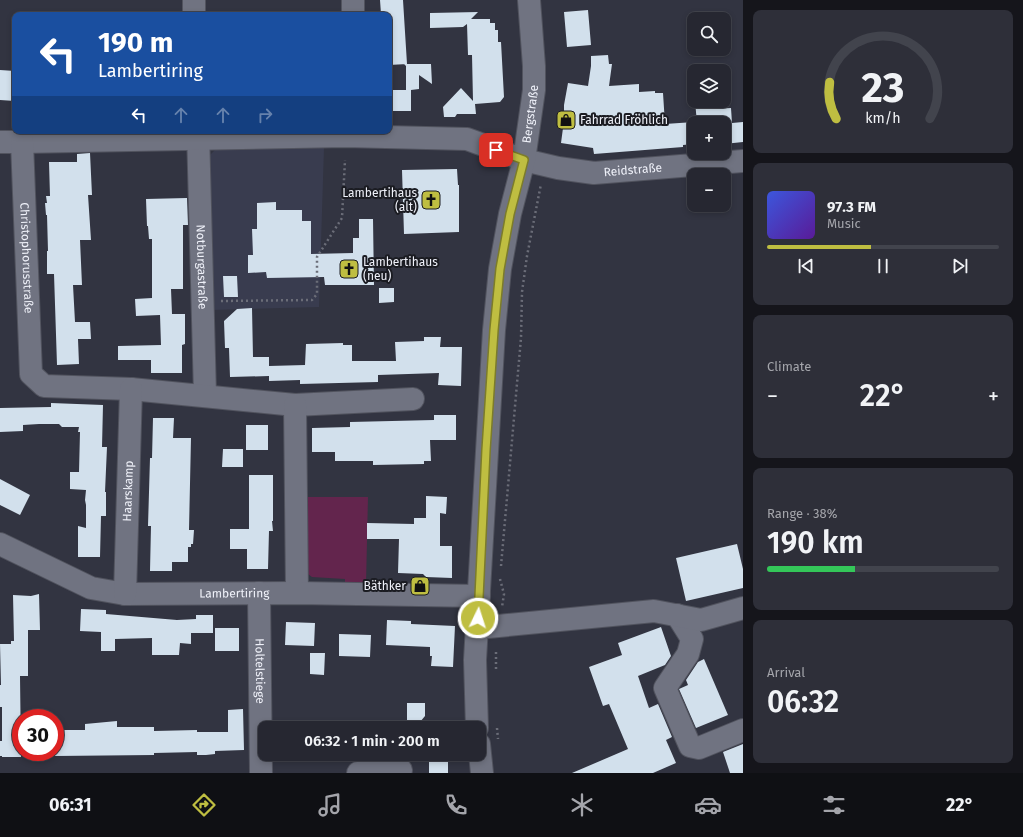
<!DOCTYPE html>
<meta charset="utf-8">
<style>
:root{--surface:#262731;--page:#2e2f39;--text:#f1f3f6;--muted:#a4a5ab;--line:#42444d;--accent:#bfbe41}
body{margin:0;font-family:"Fira Sans",sans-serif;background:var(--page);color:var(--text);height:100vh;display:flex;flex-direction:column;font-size:15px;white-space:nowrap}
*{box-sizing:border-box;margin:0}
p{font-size:13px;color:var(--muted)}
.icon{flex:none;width:22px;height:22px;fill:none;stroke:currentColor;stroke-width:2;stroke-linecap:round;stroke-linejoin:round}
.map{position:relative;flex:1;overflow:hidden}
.drawer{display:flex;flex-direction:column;gap:10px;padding:10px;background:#15151b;width:280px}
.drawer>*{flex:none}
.banner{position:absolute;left:12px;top:12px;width:380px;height:122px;border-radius:8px;box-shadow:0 2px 6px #0003,0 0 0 1px var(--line);background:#1a4fa0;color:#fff;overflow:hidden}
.tools{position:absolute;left:687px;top:12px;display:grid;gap:8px}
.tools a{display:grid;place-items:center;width:44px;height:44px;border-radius:8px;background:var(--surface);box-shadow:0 2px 6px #0003,0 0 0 1px var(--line);font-size:20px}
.speed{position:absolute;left:12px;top:709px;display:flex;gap:8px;font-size:20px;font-weight:700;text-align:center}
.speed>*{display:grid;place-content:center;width:52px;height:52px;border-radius:50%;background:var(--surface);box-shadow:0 2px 6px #0003,0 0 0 1px var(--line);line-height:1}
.speed .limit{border:6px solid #d22;background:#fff;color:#111}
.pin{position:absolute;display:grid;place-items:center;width:34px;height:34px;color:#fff;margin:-17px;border-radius:8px;box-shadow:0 2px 6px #0006}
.me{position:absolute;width:44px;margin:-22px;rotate:4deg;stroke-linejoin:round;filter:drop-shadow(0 0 3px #0008)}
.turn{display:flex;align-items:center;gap:14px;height:84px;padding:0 20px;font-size:18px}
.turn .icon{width:52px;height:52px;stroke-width:2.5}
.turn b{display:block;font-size:28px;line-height:34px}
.lanes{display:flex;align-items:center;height:38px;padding:0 20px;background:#0003;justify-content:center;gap:20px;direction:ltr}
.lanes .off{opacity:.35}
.big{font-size:30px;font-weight:600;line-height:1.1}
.drawer .card{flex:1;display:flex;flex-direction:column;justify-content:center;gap:6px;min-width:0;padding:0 14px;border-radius:8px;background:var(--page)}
.drawer .dial{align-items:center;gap:0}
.dial svg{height:104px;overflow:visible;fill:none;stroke:var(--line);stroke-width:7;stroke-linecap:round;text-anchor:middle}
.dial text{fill:var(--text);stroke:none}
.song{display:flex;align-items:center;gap:12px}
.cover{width:48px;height:48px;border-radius:6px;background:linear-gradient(135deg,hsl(230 70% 55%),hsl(270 70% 35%))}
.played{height:4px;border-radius:2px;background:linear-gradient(90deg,var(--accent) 45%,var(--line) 45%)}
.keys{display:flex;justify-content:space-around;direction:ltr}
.heat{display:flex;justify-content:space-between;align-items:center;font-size:22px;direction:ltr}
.charge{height:6px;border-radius:3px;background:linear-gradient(90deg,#34c759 38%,var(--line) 0)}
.trip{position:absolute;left:258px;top:721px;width:228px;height:40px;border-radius:8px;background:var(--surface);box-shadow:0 2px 6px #0003,0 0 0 1px var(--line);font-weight:600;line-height:40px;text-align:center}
.menu{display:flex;height:64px;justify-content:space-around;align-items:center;background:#0f1014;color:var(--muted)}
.menu .icon{width:28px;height:28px}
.menu .active{color:var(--accent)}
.menu b{font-size:18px;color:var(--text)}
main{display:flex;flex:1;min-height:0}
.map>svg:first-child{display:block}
.built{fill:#393c4f}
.green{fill:#63254d}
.building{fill:#d2e0ec}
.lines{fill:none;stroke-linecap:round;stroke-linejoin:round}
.minor-casing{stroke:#51535e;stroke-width:24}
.path{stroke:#6b6d78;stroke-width:2.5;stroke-dasharray:2 3;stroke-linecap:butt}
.minor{stroke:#707381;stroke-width:22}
.route-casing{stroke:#7c7c2a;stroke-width:10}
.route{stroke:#bfbe41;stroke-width:7}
.labels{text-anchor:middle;stroke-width:4;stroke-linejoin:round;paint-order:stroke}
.street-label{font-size:12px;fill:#eff1f9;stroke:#1b1c22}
.poi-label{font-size:12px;fill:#eff1f9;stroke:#1b1c22;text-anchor:start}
</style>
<main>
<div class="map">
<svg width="743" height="773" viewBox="0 0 743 773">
<rect width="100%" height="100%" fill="#323441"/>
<path class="built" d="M324 147 319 307 211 310 209 156 216 149Z"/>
<path class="green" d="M304 497H368L366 584H345V579L312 577 304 571Z"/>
<path class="building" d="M380 0H403L407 64 389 65V14H381Z
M588 10 591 45 567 47 564 12Z
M478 12 471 19H490V23H495V30H498V42H501L504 97 500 102 475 104 476 114H457L455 117H444L443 107 461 88 473 101 472 55H468L467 24 463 27 430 28V13Z
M608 55 609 64H612L609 86 639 84V92L655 91V93H663L665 124 694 122V144L683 145V147L594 154 593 148 561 143 565 113H564V105L568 83 588 86 591 66V56Z
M404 64H431L432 84 419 75V89L411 90V111H389V90H406V66Z
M0 70 15 71V101L0 100Z
M695 101H713V109L731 108 732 123 743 122V142L724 144V123H727H697Z
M90 153 92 195H88L91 240H80L82 285H73L75 322H90L91 339H78L79 364 57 365 54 274H47V251H48L47 215H46L45 203H47L46 196H50L49 162H77V154Z
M457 169 458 185H459V232L404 234 402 170Z
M187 198 188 225H183V289H171L172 314H185V344L182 345V373H151V360H118V346L161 345 160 315 136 316 135 299 152 298V239H149L148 226H147L146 199Z
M276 202V210H302V221H311V254L353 253V238H359V219H373L374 285H325L324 277 267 278 266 272 248 273V255H253L252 229H257V203Z
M223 276H237L238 297H224Z
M379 288H394V302L379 303Z
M252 308 253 357H269V366L305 365 306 344 343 343V345H352V361H396L395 342 424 341V337H441L440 347H462L461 386 438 385 439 373 378 375V382L300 384V380L269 381V376L230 377 229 348H225L224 321 237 309Z
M51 403 103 405 102 447H107L105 492H106V516H101L100 557H78V526L86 528V505L85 500 86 490 70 489V472H79L80 432H78L79 427H62L59 424H39L23 425V431L0 432V408L51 407Z
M434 415H456V440H430L431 461H424V464L373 465V461H335V452H312V428L350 427V422L434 420Z
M153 418H174L173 438H191L189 530H194L193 544H191V547H188V562H172V571H150L151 526H148L150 458H152Z
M246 425H268V450H246Z
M223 449H243V467H222Z
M249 475H273V521H272L273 531H269L268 569H247V549H230V529H249Z
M0 479 30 495 20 515 0 505Z
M426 496 447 497 446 514 440 513V546H452V578L426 577 423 574 398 573 399 539H367V523L414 524V518H426Z
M737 544 743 569V588L686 601 676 558Z
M39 594 40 630H28V676H20L21 757H2V756H0V741H2V707H0V685H1L0 644H11V641H14L13 595 31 596Z
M81 609 106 610V614L177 620 196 619V615H213V633H191V644L180 643 179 655H152V638L115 639V651H101V632L80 631Z
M387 620 411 621V624L455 626 453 667 431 666 432 656H430V647L386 645Z
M286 622 315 623 314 646 285 645Z
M661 627 671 656 665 665 638 676 649 708 658 704 672 737 666 740 676 763 653 773H572L628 749 609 704 603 706 589 667 622 655 618 643Z
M215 628H239V651H215Z
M339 634 371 635 370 657 339 656Z
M310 653H325L324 675 310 674Z
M704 659 728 715 696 728 679 689 688 685 686 680 698 662Z
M407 703H425V716L420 722H407Z
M243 709 244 750 215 751V754L206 755H197V752L154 753V755L55 756V730H85V724L117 721V727H154V731L197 730V732H228V710Z
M743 744V773H730L723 752Z
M429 754H448V773H429Z"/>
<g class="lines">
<g class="minor-casing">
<g id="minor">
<path d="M194 0V15"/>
<path d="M353 0V15"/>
<path id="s1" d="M198 131 205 395"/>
<path id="s2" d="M0 142H22L345 136 467 139 524 160 558 168 594 173 743 161"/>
<path id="s3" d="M22 142 31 374 44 386 131 389 295 405 413 399"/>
<path d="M295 405 297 593"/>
<path id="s4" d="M0 544 91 588 125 594 297 593 479 596"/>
<path id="s5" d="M259 593 261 773"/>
<path id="s6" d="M125 594 131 389"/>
<path d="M677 615 692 639 688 654 665 688 690 746 699 748 743 730"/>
<path d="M477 628 654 611 701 620 743 608"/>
<path id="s7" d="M477 728 475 660 494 330 500 269 510 214 524 160 534 90V66L529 0"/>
<path d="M479 744 482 773"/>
<path d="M358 773 401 770"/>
</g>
</g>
<path class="path" d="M221 301 312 300 317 294V257L342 218 345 160
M501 566 521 338 522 292 527 256 541 184
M500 579 504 594 502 607
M496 669V652
M497 728 498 739"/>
<use href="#minor" class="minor"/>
</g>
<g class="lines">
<g class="route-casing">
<path id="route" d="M478 618 486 450 494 330 500 269 510 214 524 160 496 150"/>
</g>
<use href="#route" class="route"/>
</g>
<defs>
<g id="shop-square" transform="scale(1)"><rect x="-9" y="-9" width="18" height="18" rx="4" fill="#bfbe41" stroke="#1b1c22"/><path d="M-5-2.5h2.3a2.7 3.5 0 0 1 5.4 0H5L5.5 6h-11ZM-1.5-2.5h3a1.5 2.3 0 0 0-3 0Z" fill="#111"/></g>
<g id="church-square" transform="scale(1)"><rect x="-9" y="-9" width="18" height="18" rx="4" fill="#bfbe41" stroke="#1b1c22"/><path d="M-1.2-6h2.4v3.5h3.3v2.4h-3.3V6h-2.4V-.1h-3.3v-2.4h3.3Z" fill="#111"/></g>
</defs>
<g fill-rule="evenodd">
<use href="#shop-square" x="566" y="120"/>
<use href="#church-square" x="431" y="200"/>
<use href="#church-square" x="349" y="269"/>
<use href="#shop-square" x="420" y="586"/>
</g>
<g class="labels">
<g class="street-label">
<text dy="4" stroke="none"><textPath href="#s7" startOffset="618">Bergstraße</textPath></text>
<text dy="4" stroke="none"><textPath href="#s2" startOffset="638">Reidstraße</textPath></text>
<text dy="4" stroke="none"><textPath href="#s3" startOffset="116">Christophorusstraße</textPath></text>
<text dy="4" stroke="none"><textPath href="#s1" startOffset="136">Notburgastraße</textPath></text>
<text dy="4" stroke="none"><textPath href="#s6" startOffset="103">Haarskamp</textPath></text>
<text dy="4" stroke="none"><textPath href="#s4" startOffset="245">Lambertiring</textPath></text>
<text dy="4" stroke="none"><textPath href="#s5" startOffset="78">Holtelstiege</textPath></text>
</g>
<g class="poi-label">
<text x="580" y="124">Fahrrad Fröhlich</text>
<text x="417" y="197" text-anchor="end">Lambertihaus<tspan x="417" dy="14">(alt)</tspan></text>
<text x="363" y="266">Lambertihaus<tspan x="363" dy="14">(neu)</tspan></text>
<text x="406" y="590" text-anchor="end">Bäthker</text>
</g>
</g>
</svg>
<div class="tools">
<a><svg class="icon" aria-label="search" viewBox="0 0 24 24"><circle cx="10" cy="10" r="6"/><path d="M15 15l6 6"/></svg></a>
<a><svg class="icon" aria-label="layers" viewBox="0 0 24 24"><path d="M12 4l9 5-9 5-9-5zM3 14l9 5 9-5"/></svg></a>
<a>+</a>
<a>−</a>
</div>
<div class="speed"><div class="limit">30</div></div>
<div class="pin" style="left:496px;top:150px;background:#d93025"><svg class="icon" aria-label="arrive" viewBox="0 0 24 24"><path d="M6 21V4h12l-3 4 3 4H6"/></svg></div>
<svg class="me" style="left:478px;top:618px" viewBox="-20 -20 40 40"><circle r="17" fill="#bfbe41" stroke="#fff" stroke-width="3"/><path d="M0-11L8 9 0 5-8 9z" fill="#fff"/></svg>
<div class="trip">06:32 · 1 min · 200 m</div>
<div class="banner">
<div class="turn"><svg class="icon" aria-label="left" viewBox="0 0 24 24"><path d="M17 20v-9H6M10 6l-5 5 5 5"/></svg><div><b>190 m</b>Lambertiring</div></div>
<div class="lanes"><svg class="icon" aria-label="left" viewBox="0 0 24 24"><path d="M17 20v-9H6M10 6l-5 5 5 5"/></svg><svg class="icon off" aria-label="ahead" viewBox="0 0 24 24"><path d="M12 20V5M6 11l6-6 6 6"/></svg><svg class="icon off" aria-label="ahead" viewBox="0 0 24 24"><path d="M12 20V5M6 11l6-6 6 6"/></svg><svg class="icon off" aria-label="right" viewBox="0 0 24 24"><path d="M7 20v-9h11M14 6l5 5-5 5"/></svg></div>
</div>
</div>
<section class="drawer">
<div class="card dial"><svg viewBox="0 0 100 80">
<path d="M14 69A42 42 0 1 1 86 69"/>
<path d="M14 69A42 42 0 0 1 9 41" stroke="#bfbe41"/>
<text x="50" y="56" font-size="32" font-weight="700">23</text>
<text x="50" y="72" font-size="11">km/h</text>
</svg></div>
<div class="card">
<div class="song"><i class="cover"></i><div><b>97.3 FM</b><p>Music</p></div></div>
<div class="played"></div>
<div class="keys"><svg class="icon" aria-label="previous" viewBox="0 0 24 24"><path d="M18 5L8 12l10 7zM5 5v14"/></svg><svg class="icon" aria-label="pause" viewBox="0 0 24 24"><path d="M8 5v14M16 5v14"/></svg><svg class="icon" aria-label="next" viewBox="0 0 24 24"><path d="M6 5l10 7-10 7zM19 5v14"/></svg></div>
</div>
<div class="card"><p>Climate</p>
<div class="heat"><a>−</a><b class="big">22°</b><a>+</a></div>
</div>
<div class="card"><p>Range · 38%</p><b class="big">190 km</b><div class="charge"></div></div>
<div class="card"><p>Arrival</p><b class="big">06:32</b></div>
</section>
</main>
<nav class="menu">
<b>06:31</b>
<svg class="icon active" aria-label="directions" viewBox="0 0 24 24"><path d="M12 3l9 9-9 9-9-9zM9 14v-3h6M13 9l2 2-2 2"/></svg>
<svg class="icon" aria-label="music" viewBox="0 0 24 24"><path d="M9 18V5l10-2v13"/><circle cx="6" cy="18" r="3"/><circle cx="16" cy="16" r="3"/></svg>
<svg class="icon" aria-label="phone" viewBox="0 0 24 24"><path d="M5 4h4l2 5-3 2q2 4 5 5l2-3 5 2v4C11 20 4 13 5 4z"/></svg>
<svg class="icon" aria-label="climate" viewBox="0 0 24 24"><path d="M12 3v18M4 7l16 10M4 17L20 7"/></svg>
<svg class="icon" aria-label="car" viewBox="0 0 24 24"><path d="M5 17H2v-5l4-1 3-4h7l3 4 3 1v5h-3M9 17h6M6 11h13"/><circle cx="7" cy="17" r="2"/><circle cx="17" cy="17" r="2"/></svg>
<svg class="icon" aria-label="filters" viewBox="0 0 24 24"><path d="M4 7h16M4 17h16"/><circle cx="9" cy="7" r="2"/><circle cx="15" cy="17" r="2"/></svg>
<b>22°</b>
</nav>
